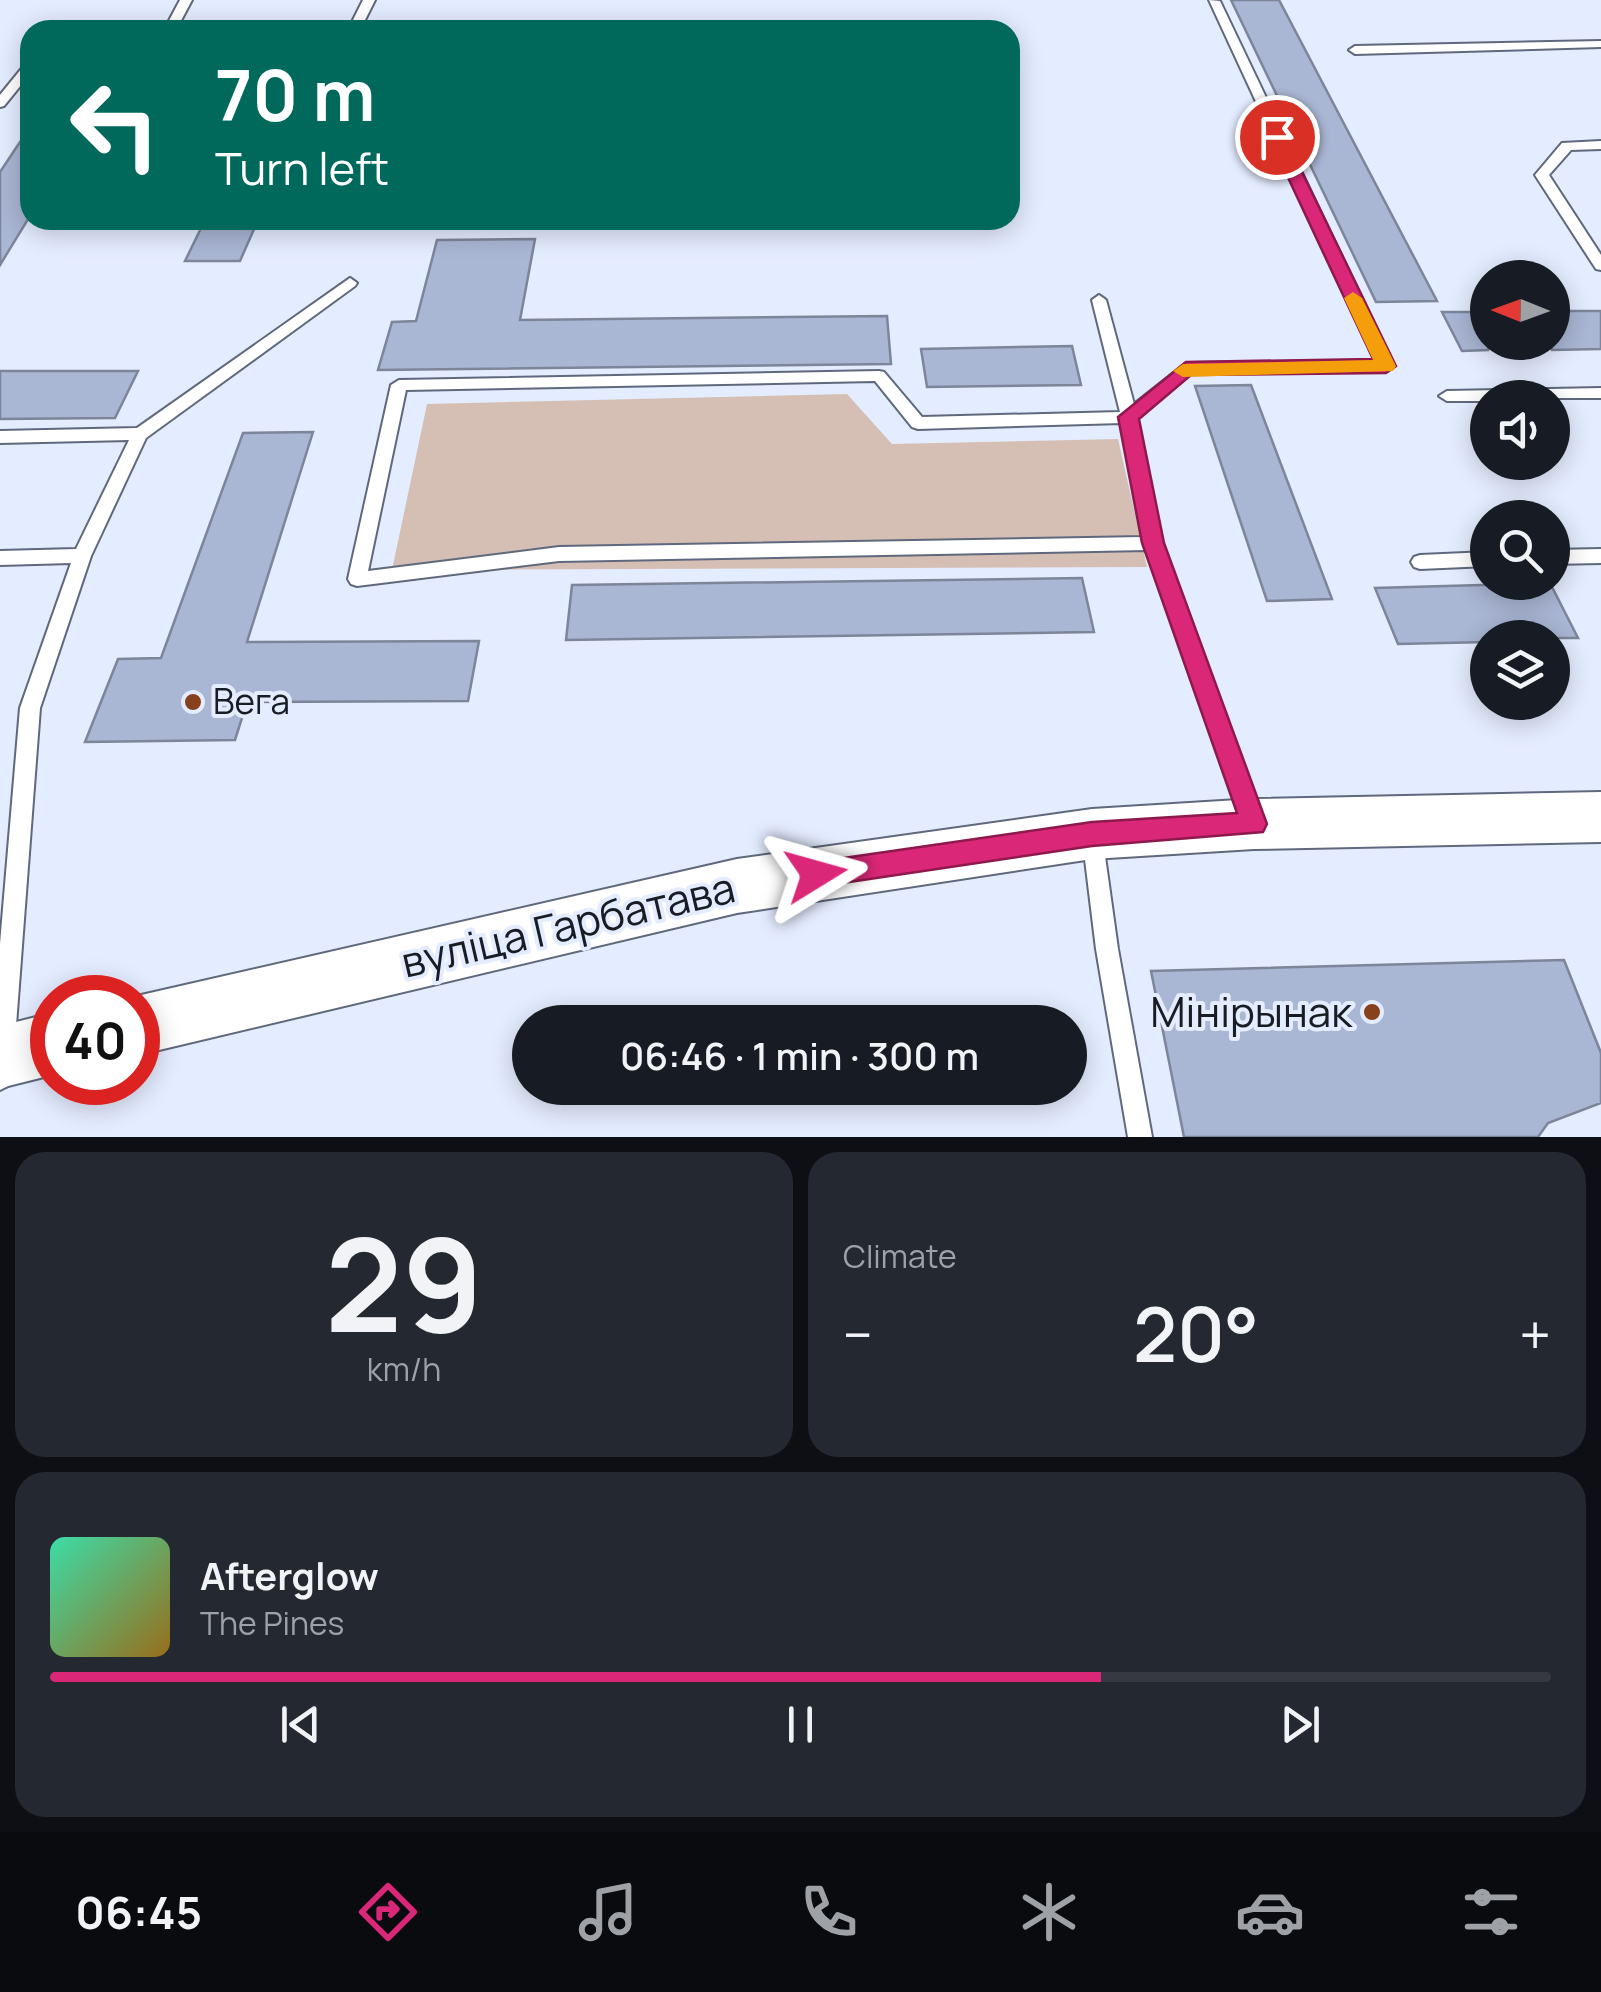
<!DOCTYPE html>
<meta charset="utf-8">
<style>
:root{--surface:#171b24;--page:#242831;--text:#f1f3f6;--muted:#9ea1a6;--line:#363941;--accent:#db2777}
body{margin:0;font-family:Manrope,sans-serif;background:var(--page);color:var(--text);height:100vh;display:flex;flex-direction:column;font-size:38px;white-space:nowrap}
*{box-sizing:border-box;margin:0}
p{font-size:32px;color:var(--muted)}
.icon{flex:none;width:55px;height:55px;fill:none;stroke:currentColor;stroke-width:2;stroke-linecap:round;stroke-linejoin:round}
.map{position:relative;height:1137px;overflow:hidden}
.details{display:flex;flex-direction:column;gap:15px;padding:15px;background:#0d0f14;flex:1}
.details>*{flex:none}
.top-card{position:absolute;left:20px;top:20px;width:1000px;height:210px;border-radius:30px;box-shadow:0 5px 25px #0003;background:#00695c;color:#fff;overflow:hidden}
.needle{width:65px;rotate:271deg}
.fabs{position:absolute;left:1470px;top:260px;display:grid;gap:20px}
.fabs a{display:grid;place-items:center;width:100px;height:100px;border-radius:50%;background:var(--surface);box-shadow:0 5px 25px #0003;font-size:50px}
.speed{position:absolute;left:30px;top:975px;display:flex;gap:20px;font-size:50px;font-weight:700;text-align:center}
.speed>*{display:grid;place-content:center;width:130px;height:130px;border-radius:50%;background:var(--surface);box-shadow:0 5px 25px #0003;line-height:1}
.speed .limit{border:15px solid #d22;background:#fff;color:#111}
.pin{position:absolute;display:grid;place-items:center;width:85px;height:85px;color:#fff;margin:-42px;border:5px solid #fff;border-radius:50%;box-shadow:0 2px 10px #0007}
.me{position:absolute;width:110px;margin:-55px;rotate:82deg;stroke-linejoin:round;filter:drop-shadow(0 0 8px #0008)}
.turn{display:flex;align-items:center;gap:35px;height:210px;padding:0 30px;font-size:45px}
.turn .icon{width:130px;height:130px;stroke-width:2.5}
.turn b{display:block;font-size:70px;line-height:85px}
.big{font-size:75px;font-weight:600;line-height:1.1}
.details .tile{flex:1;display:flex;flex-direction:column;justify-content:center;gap:15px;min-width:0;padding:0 35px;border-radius:30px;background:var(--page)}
.details .dial{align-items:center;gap:0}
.dial b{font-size:130px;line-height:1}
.song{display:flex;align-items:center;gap:30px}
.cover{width:120px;height:120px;border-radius:15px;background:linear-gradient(135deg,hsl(160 70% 55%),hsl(40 70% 35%))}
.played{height:10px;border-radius:5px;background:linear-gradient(90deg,var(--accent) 70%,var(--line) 70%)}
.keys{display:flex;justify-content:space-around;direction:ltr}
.heat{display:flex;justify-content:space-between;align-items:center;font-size:55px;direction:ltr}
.details .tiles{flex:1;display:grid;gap:15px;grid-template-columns:1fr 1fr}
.tile:last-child{grid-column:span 2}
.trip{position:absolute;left:512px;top:1005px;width:575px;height:100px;border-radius:50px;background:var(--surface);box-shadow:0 5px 25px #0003;font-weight:600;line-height:100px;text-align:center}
.tabs{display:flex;height:160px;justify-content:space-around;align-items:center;background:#090b0e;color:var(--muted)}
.tabs .icon{width:70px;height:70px}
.tabs .selected{color:var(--accent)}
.tabs b{font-size:45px;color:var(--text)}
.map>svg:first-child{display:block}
.green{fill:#d5bfb5}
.building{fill:#a9b6d4;stroke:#7c859a;stroke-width:2.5}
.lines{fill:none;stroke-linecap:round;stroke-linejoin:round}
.service-casing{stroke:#5f687c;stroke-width:4}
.tertiary-casing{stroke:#5f687c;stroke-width:4}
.service{fill:#fff;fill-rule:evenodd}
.tertiary{fill:#fff;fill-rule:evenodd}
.route{fill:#db2777;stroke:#8e194d;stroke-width:2.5}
.slow{fill:#f59e0b}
.poi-dot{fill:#87411c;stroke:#e4ecff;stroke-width:4}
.labels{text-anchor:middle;stroke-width:8;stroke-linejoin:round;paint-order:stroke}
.poi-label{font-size:35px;fill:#181c24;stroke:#e4ecff;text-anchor:start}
.near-street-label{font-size:42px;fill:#181c24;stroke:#e4ecff}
.near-poi-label{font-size:42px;fill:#181c24;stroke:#e4ecff;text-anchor:end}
</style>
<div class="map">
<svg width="1601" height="1137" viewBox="0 0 1601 1137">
<rect width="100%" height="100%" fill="#e4ecff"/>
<path class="green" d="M847 394 892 444 1118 439 1147 567 392 570 427 404Z"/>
<path class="building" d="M1231 0H1279L1437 301 1376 302Z
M30 127V216L0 265V172Z
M205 220H258L240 261H185Z
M535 239 520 320 887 316 891 364 378 370 392 322 416 321 437 240Z
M1552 311H1601V349L1552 350Z
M1442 312H1488V350L1462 351Z
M1072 346 1081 385 927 387 921 349Z
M0 371H138L115 418 0 419Z
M1251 385 1332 599 1267 601 1195 386Z
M313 432 247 642 479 641 468 701 247 702 235 740 85 742 118 659 161 658 243 433Z
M1082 578 1094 632 566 640 572 585Z
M1550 583 1578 638H1488V642L1398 644 1375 588Z
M1564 960 1601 1053V1103L1548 1123 1538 1137H1184L1151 971Z"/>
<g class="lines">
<g class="service-casing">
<path id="service" d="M180 0H192L176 30H164Z
M363 0H375L360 30H348Z
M1209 0 1220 1 1394 366 1386 371 1190 373 1137 419 1162 543 1262 819 1259 825 1252 828 1245 825 1242 819 1147 550 559 561 357 586 351 584 348 579 391 385 399 380 879 371 884 372 922 417 1120 412 1092 300 1099 295 1106 300 1134 404 1186 363 1376 361ZM875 381 912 427 918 429 1122 423 1143 537 559 547 368 571 406 390Z
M1601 41V47L1355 54 1349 50 1355 46Z
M30 62V74L4 106 0 107V95L26 63Z
M1601 141V149L1571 150 1549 175 1601 255V270L1596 269 1535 175 1562 143Z
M350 278 357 283 355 286 146 438 91 556 40 708 12 1078 8 1086 0 1090V944L20 708 71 563 0 565V551L76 549 129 440 0 443V431L137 428Z
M1601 388V398H1488V401H1447L1439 396 1447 391Z
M1601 549V563L1552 564V550Z
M1488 552V566L1420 569 1414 567 1411 562 1414 557 1420 555Z
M1092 826 1099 828 1102 835 1118 949 1152 1137H1128L1096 949 1082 835 1085 828Z"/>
</g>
<g class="tertiary-casing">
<path id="tertiary" d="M1601 792V842L1254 849 1092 859 737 913 138 1055V998H128L737 859 1092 809 1254 799Z
M52 1013V1075L0 1088V1026Z"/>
</g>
<use href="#service" class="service"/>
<use href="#tertiary" class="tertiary"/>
</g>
<path class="route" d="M1277 132 1285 137 1396 366 1386 373 1191 375 1139 419 1164 543 1267 824 1263 832 1092 846 816 887 806 883 802 874 806 865 816 862 1092 822 1237 813 1142 543 1118 417 1186 362 1373 359 1269 137Z"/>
<path class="slow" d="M1353 292 1362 298 1396 366 1393 371 1183 377 1173 371 1183 364 1373 360 1344 298Z"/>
<g class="poi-dot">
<circle cx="193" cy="702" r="10"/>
<circle cx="1372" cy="1012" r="10"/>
</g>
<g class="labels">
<g class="poi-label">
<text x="213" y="714">Вега</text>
</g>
<g class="near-street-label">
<text transform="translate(568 925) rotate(-13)" y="15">вуліца Гарбатава</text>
</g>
<g class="near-poi-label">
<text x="1352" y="1027">Мінірынак</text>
</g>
</g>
</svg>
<div class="fabs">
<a><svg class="needle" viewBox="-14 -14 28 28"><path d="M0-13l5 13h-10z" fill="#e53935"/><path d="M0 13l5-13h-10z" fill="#9ea1a6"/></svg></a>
<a><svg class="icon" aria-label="sound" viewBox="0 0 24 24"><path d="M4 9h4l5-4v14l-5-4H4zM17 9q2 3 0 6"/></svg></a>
<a><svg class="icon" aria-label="search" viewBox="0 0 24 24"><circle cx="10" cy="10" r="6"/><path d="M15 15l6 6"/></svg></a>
<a><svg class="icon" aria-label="layers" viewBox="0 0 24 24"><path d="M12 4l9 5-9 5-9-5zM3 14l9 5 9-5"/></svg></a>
</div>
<div class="speed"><div class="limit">40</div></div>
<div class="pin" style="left:1277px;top:137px;background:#d93025"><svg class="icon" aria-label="arrive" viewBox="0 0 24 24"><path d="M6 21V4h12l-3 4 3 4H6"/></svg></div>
<svg class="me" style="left:816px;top:874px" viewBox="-20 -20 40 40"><path d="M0-17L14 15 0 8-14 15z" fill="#db2777" stroke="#fff" stroke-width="4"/></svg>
<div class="trip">06:46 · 1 min · 300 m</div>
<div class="top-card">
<div class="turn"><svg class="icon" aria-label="left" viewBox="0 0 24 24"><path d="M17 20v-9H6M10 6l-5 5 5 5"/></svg><div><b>70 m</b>Turn left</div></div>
</div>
</div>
<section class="details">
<div class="tiles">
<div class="tile dial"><b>29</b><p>km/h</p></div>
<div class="tile"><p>Climate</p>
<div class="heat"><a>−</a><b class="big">20°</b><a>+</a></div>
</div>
<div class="tile">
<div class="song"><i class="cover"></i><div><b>Afterglow</b><p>The Pines</p></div></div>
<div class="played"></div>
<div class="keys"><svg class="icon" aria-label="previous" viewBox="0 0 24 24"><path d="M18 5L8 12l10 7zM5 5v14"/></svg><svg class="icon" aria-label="pause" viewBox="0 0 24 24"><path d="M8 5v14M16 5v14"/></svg><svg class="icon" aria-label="next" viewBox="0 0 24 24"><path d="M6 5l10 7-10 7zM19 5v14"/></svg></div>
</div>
</div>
</section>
<nav class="tabs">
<b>06:45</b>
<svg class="icon selected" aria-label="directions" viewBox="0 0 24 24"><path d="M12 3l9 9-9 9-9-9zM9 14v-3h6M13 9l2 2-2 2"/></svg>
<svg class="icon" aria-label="music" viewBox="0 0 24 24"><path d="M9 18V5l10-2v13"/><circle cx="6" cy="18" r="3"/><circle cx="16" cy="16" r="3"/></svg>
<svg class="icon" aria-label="phone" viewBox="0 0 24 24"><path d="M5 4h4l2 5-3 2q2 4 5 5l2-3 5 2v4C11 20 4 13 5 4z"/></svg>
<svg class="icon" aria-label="climate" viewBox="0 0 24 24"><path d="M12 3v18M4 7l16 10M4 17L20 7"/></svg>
<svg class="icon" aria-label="car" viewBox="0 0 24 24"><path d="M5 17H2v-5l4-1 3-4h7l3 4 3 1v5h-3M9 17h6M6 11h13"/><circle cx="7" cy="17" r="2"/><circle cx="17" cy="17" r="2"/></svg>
<svg class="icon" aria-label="filters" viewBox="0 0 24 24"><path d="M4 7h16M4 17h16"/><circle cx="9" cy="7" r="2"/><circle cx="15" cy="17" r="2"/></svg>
</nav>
